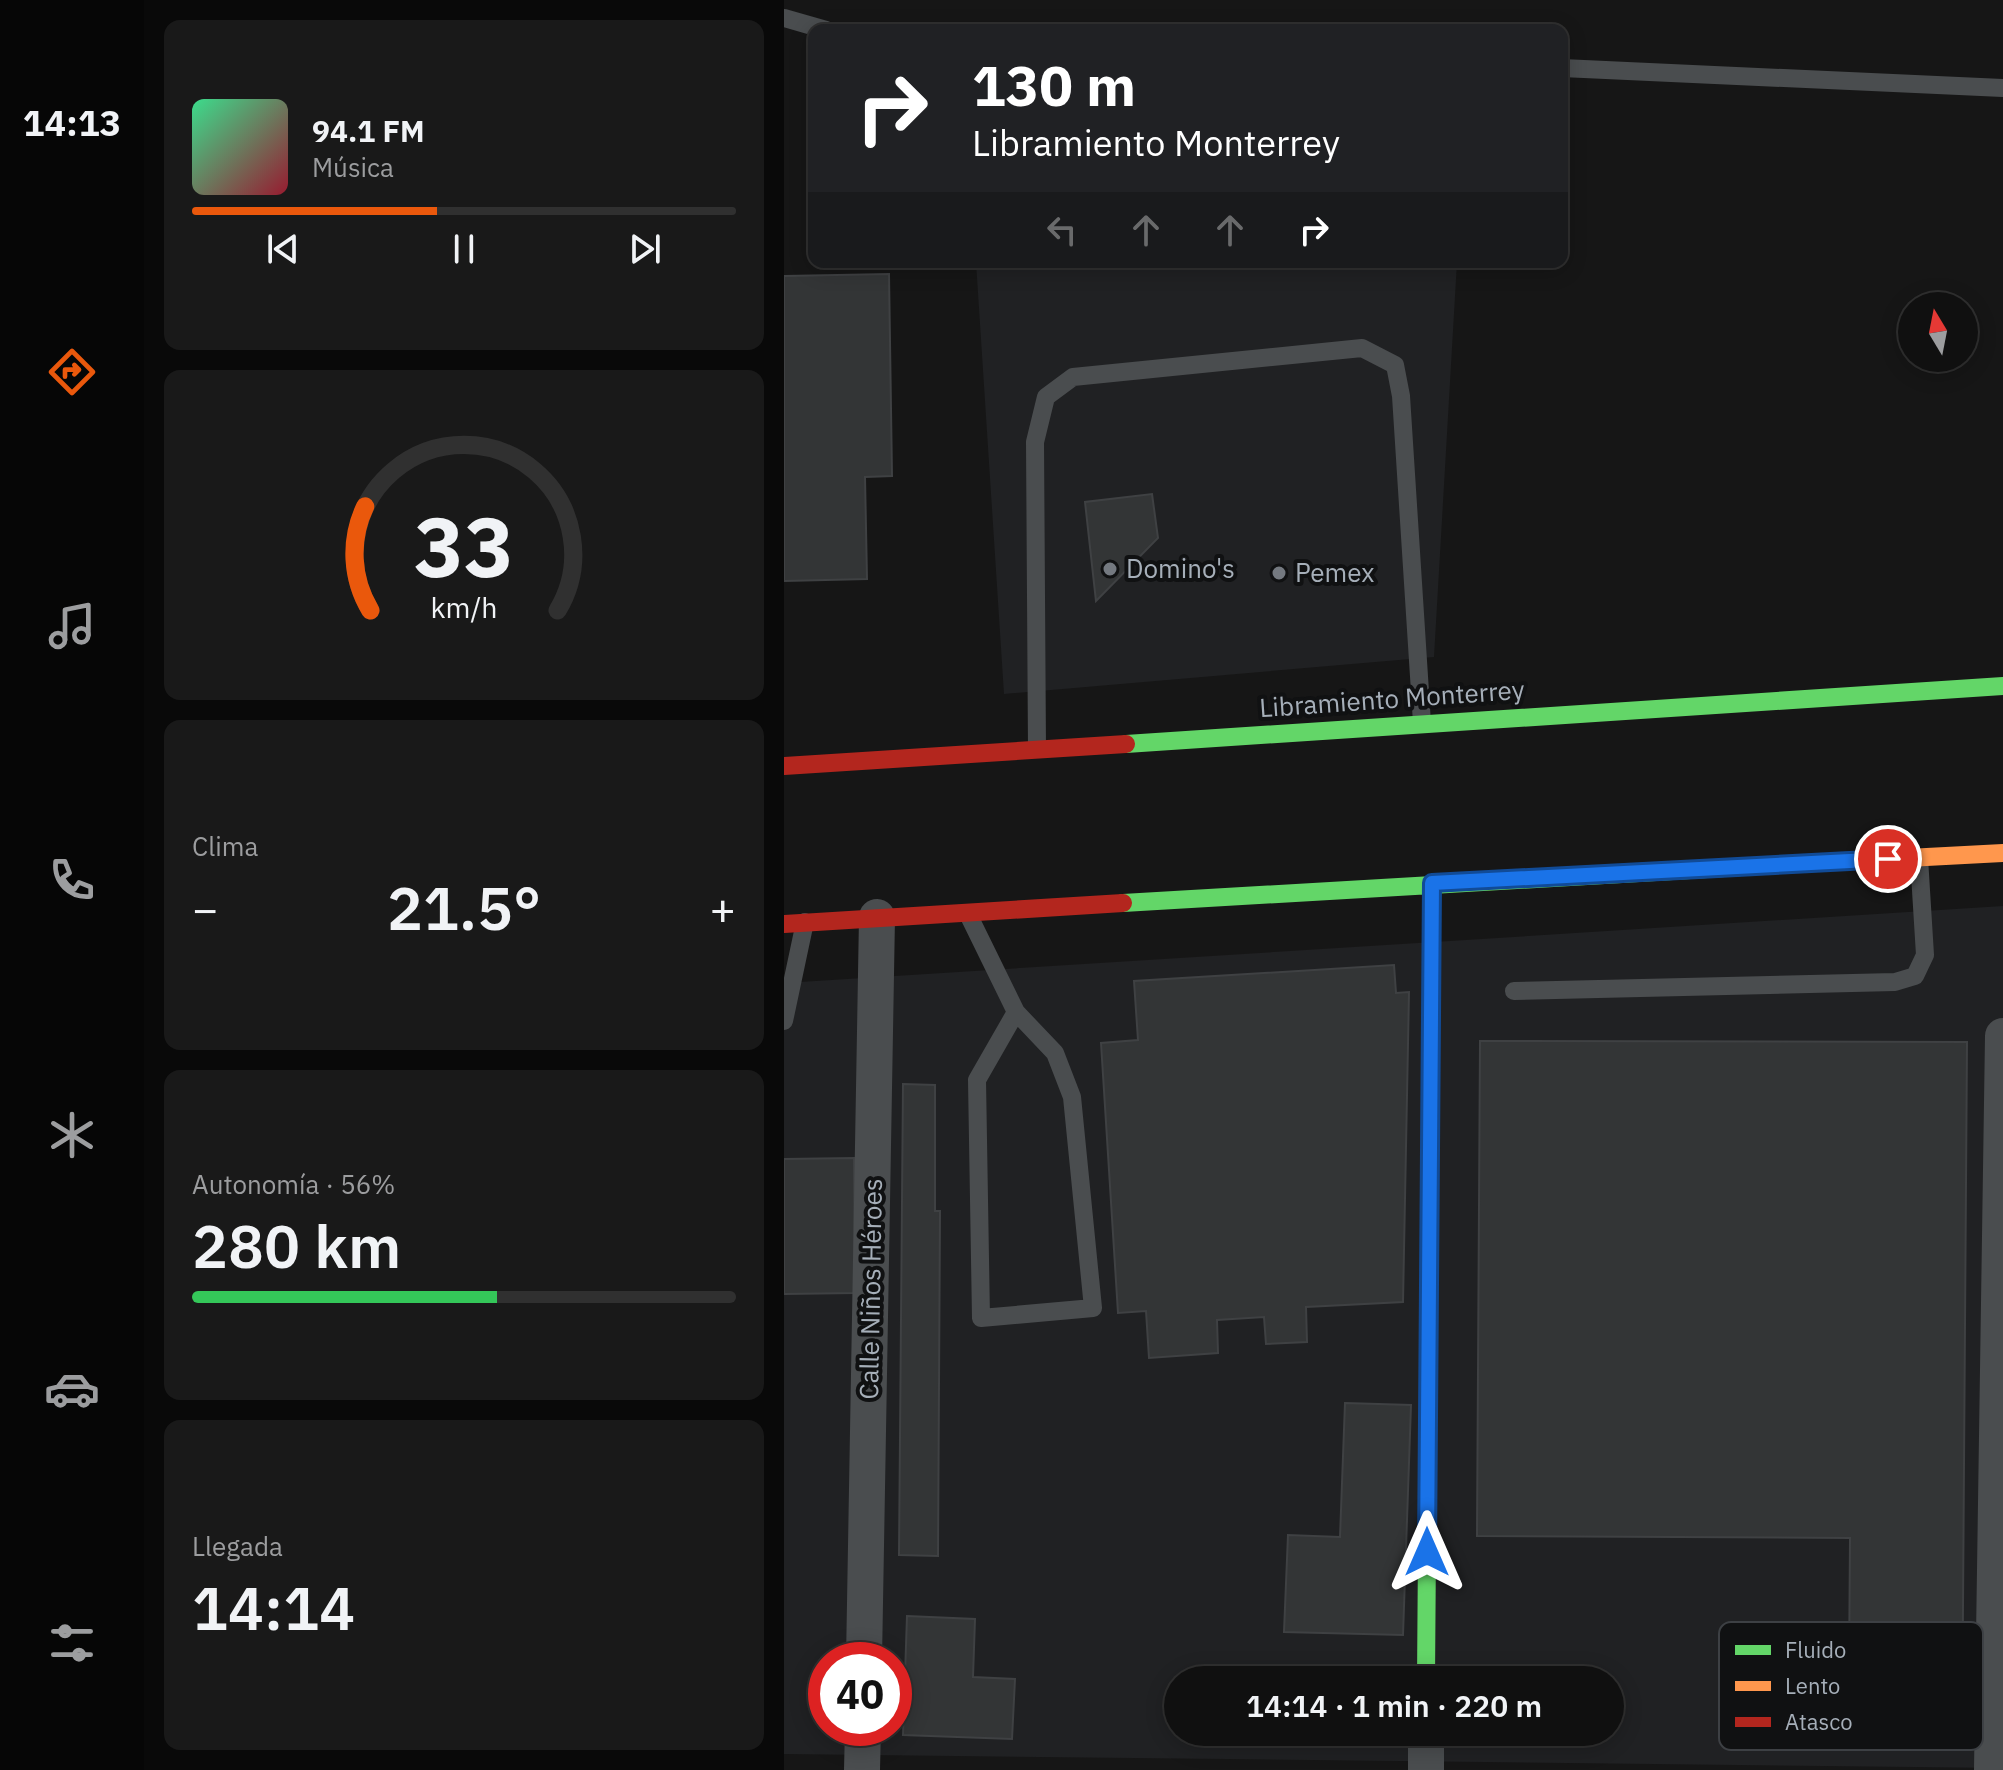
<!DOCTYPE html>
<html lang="es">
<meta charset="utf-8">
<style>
:root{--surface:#101010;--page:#191919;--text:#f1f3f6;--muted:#9c9d9f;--line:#303030;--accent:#ea580c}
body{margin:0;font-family:"IBM Plex Sans",sans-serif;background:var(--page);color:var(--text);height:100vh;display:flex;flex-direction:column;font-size:30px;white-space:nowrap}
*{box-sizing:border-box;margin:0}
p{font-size:26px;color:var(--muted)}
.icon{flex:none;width:44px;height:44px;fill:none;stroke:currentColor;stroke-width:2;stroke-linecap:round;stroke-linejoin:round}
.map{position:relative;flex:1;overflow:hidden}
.panel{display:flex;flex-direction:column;gap:20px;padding:20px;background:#090909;width:640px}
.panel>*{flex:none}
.guide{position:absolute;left:24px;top:24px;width:760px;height:244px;border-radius:16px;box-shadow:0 4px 20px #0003,0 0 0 2px var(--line);background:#202124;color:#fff;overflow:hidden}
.needle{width:52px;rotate:350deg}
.buttons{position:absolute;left:1114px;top:292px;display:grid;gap:16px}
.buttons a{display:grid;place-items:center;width:80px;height:80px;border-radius:50%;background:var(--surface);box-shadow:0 4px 20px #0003,0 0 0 2px var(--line);font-size:40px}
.speed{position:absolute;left:24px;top:1642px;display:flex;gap:16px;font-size:40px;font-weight:700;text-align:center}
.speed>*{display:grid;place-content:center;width:104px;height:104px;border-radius:50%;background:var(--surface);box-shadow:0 4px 20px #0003,0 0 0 2px var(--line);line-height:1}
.speed .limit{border:12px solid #d22;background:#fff;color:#111}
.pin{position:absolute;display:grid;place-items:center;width:68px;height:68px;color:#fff;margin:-34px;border:4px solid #fff;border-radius:50%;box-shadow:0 2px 8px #0007}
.me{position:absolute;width:88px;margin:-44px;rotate:0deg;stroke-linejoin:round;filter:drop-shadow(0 0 6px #0008)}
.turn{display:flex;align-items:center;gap:28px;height:168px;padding:0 32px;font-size:36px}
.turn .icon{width:104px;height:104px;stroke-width:2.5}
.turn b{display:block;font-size:56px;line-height:68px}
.lanes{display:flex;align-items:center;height:76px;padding:0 32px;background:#0003;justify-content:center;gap:40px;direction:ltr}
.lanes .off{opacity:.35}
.big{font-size:60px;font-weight:600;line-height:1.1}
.panel .card{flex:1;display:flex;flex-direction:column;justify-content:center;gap:12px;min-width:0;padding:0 28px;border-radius:16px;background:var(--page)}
.panel .dial{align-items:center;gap:0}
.dial svg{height:208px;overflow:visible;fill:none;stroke:var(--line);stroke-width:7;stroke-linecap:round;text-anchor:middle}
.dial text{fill:var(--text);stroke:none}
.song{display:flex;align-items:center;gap:24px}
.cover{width:96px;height:96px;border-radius:12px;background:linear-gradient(135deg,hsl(150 70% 55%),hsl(350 70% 35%))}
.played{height:8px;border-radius:4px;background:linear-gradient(90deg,var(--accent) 45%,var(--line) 45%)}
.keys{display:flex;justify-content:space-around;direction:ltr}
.heat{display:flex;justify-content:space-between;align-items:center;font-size:44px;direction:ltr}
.charge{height:12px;border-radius:6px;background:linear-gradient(90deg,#34c759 56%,var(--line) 0)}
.trip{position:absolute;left:380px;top:1666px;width:460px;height:80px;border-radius:40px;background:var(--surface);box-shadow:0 4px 20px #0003,0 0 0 2px var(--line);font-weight:600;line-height:80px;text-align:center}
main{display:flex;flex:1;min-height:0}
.menu{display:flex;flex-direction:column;width:144px;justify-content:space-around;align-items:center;background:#060606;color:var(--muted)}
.menu .icon{width:56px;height:56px}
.menu .on{color:var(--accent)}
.menu b{font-size:36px;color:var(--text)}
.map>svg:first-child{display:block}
.built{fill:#202123;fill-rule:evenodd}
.building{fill:#333536;stroke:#3f4143;stroke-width:2}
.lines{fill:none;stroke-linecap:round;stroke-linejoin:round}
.lane{stroke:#4a4d4f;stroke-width:18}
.street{stroke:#4a4d4f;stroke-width:36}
.fast{stroke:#63d668;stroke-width:18}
.slow{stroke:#ff974d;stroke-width:18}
.jam{stroke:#b3261e;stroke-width:18}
.route-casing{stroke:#114b97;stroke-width:20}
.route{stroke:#1a73e8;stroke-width:14}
.poi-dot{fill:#747980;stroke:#101112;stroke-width:3}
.labels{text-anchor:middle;stroke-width:8;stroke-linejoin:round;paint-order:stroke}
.poi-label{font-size:26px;fill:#a6afb9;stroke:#101112;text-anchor:start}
.street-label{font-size:26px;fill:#a6afb9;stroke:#101112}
.key{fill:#101112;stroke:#3d4044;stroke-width:2}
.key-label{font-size:22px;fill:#a6afb9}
</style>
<main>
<nav class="menu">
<b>14:13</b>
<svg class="icon on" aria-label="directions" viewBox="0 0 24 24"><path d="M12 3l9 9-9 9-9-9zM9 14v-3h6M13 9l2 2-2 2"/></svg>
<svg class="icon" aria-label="music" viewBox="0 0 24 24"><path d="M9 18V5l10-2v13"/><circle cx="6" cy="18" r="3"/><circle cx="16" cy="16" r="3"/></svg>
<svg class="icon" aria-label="phone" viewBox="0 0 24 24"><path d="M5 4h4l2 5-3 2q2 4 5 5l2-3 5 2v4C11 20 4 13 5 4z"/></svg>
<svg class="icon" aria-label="climate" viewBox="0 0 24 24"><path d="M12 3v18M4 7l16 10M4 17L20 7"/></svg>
<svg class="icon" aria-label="car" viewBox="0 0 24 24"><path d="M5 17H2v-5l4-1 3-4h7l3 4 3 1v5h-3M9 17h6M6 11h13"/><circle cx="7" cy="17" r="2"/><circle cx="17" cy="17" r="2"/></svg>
<svg class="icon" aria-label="filters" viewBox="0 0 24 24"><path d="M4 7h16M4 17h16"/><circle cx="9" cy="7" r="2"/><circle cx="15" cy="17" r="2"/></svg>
</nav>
<section class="panel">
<div class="card">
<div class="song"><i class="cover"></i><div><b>94.1 FM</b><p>Música</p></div></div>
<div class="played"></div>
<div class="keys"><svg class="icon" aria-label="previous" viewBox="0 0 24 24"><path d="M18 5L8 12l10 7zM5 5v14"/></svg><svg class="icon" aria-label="pause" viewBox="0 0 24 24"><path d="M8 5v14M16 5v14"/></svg><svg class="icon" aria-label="next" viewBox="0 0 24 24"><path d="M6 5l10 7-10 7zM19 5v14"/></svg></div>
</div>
<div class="card dial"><svg viewBox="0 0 100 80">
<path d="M14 69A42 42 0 1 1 86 69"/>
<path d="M14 69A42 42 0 0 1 12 29" stroke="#ea580c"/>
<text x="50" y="56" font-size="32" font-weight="700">33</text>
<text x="50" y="72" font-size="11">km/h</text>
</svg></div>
<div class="card"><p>Clima</p>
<div class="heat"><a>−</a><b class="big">21.5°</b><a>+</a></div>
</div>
<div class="card"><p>Autonomía · 56%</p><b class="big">280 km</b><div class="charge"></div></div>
<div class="card"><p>Llegada</p><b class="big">14:14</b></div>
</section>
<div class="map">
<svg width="1219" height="1770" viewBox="0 0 1219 1770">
<rect width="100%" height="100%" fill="#161616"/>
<path class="built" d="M192 262H673L650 657 220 694Z
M1219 906V1768L0 1754V983ZM42 1660H110V1728H42ZM394 1680H826V1732H394Z"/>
<path class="building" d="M105 274 108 476 81 477 83 579 0 581V276Z
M368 494 374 538 312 601 301 502Z
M610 965 612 993 625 992 619 1302 522 1307 523 1342 482 1344 480 1317 433 1320 434 1353 365 1358 362 1311 334 1313 317 1043 354 1040 350 981Z
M696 1041 1183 1042 1178 1747 1006 1746V1673L1065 1672 1066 1538 693 1536Z
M119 1084 151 1085V1211H156L154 1556 115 1555Z
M70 1158 71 1293 0 1294V1159Z
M561 1403 627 1405 619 1635 500 1632 504 1535 556 1537Z
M123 1616 191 1619 189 1677 231 1679 228 1739 119 1735Z"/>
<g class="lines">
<path class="lane" d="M0 18 42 30
M778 68 1219 88
M253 749 251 442 262 397 289 377 578 348 611 365 617 396 638 723
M184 914 232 1012 271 1053 288 1097 309 1308 197 1318 193 1080 232 1012
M730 991 1111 982 1131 976 1141 955 1135 858
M0 1021 21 922"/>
<path class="street" d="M80 1660 93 917
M78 1770 79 1728
M642 1770V1732
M1208 1770 1219 1036"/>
<path class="fast" d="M342 744 1219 686
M339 903 1009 864
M642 1680 648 883"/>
<path class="slow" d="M1009 864 1219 853"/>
<path class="jam" d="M0 766 342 744
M0 924 339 903"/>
</g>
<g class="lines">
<g class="route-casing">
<path id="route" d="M643 1552 648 883 1104 859"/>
</g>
<use href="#route" class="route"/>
</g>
<g class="poi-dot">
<circle cx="326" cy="569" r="8"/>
<circle cx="495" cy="573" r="8"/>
</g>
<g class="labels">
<g class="poi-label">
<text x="342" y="578">Domino's</text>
<text x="511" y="582">Pemex</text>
</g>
<g class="street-label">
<text transform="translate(608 699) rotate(-4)" y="9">Libramiento Monterrey</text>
<text transform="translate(87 1289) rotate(-89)" y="9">Calle Niños Héroes</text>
</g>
</g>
<rect x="935" y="1622" width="264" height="128" rx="12" class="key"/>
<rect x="951" y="1645" width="36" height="10" fill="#63d668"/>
<rect x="951" y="1681" width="36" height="10" fill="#ff974d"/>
<rect x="951" y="1717" width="36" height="10" fill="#b3261e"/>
<g class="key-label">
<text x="1001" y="1658">Fluido</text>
<text x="1001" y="1694">Lento</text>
<text x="1001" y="1730">Atasco</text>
</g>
</svg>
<div class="buttons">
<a><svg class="needle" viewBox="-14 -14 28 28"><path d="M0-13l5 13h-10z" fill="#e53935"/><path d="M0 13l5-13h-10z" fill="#9c9d9f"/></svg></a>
</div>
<div class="speed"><div class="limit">40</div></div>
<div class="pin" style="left:1104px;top:859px;background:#d93025"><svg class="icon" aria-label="arrive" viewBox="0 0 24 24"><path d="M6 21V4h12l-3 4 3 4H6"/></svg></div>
<svg class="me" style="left:643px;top:1552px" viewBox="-20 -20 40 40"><path d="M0-17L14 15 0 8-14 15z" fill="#1a73e8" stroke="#fff" stroke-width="4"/></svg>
<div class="trip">14:14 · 1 min · 220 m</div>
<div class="guide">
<div class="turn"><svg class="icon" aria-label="right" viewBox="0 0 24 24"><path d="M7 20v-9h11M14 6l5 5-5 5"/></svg><div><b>130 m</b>Libramiento Monterrey</div></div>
<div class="lanes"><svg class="icon off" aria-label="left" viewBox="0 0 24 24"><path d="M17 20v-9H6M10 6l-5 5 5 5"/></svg><svg class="icon off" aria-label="ahead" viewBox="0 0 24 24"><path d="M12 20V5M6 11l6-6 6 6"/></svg><svg class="icon off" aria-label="ahead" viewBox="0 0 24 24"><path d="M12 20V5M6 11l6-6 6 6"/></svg><svg class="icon" aria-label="right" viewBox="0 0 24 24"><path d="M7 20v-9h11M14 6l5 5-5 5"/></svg></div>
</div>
</div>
</main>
